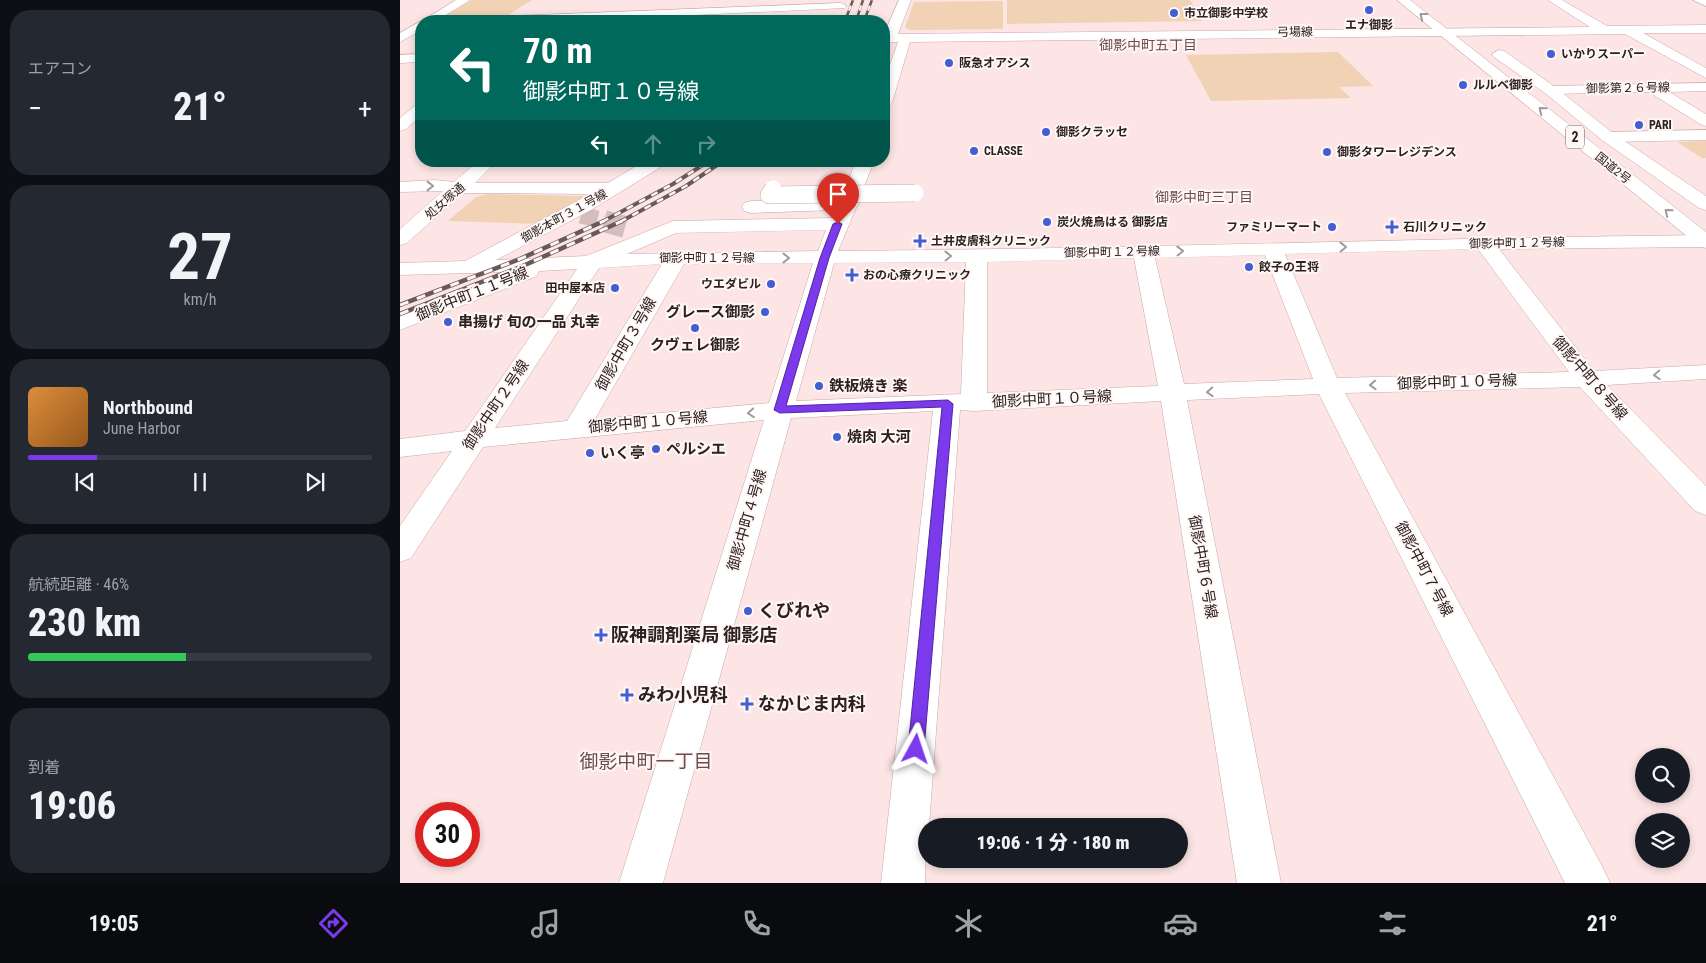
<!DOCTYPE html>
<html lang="ja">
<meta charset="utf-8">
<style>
:root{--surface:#171b24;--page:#242831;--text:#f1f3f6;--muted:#9ea1a6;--line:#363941;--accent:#7c3aed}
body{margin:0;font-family:"Roboto Condensed","Noto Sans JP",sans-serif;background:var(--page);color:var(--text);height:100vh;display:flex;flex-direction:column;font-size:19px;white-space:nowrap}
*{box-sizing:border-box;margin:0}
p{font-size:16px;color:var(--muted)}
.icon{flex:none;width:28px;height:28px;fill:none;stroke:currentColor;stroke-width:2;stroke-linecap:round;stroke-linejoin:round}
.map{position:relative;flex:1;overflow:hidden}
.details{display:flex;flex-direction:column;gap:10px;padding:10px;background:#0d0f14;width:400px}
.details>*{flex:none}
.guide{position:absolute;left:15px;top:15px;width:475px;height:152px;border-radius:20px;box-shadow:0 2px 8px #0003;background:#00695c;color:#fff;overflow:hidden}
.controls{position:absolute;left:1235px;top:748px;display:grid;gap:10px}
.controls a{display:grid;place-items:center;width:55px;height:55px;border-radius:50%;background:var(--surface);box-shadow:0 2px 8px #0003;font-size:25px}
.speed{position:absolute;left:15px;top:802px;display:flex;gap:10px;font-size:25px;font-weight:700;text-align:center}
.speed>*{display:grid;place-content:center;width:65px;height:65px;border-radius:50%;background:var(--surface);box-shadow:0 2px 8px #0003;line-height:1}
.speed .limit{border:8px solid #d22;background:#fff;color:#111}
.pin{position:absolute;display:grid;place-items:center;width:42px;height:42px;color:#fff;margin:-51px -21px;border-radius:50% 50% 50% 0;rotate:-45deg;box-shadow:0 0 5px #0007}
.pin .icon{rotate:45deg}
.me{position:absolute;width:55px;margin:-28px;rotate:5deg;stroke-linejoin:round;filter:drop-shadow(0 0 4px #0008)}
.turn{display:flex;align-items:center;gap:18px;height:105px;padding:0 25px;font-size:22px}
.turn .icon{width:65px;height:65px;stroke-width:2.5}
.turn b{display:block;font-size:35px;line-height:42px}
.lanes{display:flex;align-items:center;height:48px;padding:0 25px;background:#0003;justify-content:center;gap:25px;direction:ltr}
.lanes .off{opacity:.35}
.big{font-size:38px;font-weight:800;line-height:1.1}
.details .tile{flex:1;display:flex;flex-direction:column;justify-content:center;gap:8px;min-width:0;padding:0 18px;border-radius:20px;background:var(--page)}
.details .dial{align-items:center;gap:0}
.dial b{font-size:65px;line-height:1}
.song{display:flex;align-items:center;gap:15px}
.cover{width:60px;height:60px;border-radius:8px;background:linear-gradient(135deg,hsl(30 70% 55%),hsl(30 70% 35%))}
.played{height:5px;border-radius:2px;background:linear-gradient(90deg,var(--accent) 20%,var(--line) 20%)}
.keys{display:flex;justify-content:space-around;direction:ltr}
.heat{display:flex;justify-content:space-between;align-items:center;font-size:28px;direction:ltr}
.charge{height:8px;border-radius:4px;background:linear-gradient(90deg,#34c759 46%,var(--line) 0)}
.trip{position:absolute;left:518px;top:818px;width:270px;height:50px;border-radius:25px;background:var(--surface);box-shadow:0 2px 8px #0003;font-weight:800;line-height:50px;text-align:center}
.tab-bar{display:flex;height:80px;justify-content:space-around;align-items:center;background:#090b0e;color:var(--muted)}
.tab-bar .icon{width:35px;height:35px}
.tab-bar .current{color:var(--accent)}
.tab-bar b{font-size:22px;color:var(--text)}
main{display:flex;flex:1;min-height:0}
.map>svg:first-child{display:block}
.green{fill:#f2d2b4}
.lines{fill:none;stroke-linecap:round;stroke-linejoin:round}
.minor-tunnel-far1{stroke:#d3bebd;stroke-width:17;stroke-dasharray:17 9;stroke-linecap:butt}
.minor-tunnel{stroke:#d3bebd;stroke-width:22;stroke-dasharray:22 11;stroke-linecap:butt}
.minor-casing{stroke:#cba7a6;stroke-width:1}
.highway-casing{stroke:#cba7a6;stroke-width:1}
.minor{fill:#fff;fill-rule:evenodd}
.highway{fill:#fff;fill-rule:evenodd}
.rail-far2-casing{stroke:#695958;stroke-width:2.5}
.rail-far1-casing{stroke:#695958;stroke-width:4}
.rail-casing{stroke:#695958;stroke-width:4.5}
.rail-far2{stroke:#fef7f6;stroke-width:2;stroke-dasharray:5.5;stroke-linecap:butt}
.rail-far1{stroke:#fef7f6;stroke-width:2.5;stroke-dasharray:7;stroke-linecap:butt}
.rail{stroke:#fef7f6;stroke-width:3;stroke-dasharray:9;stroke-linecap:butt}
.minor-bridge-casing{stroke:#cba7a6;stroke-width:18;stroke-linecap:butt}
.minor-bridge{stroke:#fff;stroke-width:17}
.oneway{stroke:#a09b9a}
.route{fill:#7c3aed;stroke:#51269a}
.poi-dot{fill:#425ed1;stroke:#fef7f6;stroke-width:2}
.labels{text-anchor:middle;stroke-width:4;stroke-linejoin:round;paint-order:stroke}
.far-poi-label{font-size:12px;font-weight:bold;fill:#2d201f;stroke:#fef7f6;text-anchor:start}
.far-street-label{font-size:12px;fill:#2d201f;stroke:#fef7f6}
.far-neighbourhood-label{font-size:14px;fill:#6c4d4c;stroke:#fef7f6}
.shield{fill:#fef7f6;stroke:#6c6060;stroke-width:1}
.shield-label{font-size:14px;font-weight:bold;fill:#2d201f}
.street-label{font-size:15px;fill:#2d201f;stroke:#fef7f6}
.poi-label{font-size:15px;font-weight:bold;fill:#2d201f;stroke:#fef7f6;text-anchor:start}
.near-poi-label{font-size:18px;font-weight:bold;fill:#2d201f;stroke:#fef7f6;text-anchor:start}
.near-neighbourhood-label{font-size:19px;fill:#6c4d4c;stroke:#fef7f6}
</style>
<main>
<section class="details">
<div class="tile"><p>エアコン</p>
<div class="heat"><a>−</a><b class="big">21°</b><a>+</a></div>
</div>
<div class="tile dial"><b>27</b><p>km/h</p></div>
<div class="tile">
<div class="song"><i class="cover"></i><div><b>Northbound</b><p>June Harbor</p></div></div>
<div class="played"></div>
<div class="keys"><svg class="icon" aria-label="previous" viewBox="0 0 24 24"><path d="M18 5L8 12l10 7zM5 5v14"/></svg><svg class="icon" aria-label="pause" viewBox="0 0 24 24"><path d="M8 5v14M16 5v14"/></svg><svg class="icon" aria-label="next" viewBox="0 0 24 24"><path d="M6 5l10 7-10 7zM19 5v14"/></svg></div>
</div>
<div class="tile"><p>航続距離 · 46%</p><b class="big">230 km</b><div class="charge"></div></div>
<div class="tile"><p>到着</p><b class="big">19:06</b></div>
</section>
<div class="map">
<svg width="1306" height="883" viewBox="0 0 1306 883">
<rect width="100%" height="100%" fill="#fce5e4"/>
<path class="green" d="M72 0H132L103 18 38 20Z
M607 0H790L802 21 607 24Z
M603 1V29L519 30H510L505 27 514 2Z
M938 52 973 86 939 87 951 98 811 101 786 55Z
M1306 141V158H1302L1277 142Z
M88 194 184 196 183 201 140 224 48 221 76 197Z"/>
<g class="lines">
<path class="minor-tunnel-far1" d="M181 215 209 222"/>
<path class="minor-tunnel" d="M204 221 233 229"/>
<g class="minor-casing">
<path id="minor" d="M56 0H70L36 21H22Z
M499 0H511L498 34 1190 27 1148 0H1162L1207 26 1306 25V33H1243L1306 68V78L1225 34 510 42 492 103 489 106 484 108V82L498 42H484V34Z
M1293 0H1306V6Z
M441 3 447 6 445 8 167 21H82L88 17Z
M21 21V30L0 42V33Z
M21 54V62L0 63V55Z
M1306 83V91L1269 92 1306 114V126L1300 124 1249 92 1150 94 1145 93 1143 90 1145 87 1150 86Z
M21 103V116L6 129 0 131V118L16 105Z
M1306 130V140L1208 142 1202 140 1200 137 1202 134 1208 132Z
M78 161H97L75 183H208L245 161H266L264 165 191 210 96 260 186 256 273 221 432 218 436 210 351 213 344 211 342 207 344 203 351 201 441 199 456 161H474L458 202 459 204 456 208 438 251C727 249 1016 238 1306 235V247L1099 249 1194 371 1306 365V379L1207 385 1306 486V515L1295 511 1180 387 945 393 1203 868 1210 883H1165L919 394 787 400 881 883H837L761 401 574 411 560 410 529 826H526L525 883H481L533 411 391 418 263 883H219L364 420 83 447 11 558 0 562V526L52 451 0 457V439L65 431 177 269 139 271 137 276 0 330V315L107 272 0 275V263L65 261 190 194 63 193 7 243 0 245V229L43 191 0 192V182L35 180 54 182ZM426 230 418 251 227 254 276 233ZM1078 249 1169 372 937 378 885 254ZM865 255 913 379 784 384 755 258ZM734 258 758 386 587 393V262ZM566 262 561 394 396 401 434 263ZM413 263 369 403 195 419 284 264ZM262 264 167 421 95 428 199 268Z"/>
</g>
<g class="highway-casing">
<path id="highway" d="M997 0H1010L1306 232V248L1299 246Z
M1099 50 1104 51 1155 87 1214 134 1306 196V210L1299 208 1202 140 1145 93 1094 57 1092 54Z"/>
</g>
<use href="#minor" class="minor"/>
<use href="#highway" class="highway"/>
<g class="rail-far2-casing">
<path id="rail-far2" d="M445 21 453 0
M456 21 463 0
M464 21 472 0"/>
</g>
<g class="rail-far1-casing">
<path id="rail-far1" d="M202 222 273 184 309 161
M220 222 286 186 323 161"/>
</g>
<g class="rail-casing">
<path id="rail" d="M0 305 120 259 204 221
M0 314 125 265 222 221"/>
</g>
<use href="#rail-far2" class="rail-far2"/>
<use href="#rail-far1" class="rail-far1"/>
<use href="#rail" class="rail"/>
<g class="minor-bridge-casing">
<path id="minor-bridge" d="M373 189 369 195 515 193"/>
</g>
<use href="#minor-bridge" class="minor-bridge"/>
</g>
<defs><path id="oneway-chevron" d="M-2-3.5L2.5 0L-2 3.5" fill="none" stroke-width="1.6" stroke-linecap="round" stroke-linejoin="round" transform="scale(1.25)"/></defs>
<g class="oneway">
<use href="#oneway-chevron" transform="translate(1023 16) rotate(-142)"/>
<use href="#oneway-chevron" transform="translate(1142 110) rotate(-141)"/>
<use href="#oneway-chevron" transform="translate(30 186)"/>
<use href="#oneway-chevron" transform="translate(1268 212) rotate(-141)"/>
<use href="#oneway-chevron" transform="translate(943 247) rotate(-1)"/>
<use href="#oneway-chevron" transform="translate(780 251) rotate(-1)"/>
<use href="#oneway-chevron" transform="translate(548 256) rotate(-1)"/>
<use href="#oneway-chevron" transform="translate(386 258)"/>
<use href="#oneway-chevron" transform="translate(1257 375) rotate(177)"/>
<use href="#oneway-chevron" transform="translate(973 385) rotate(178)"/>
<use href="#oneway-chevron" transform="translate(810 392) rotate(177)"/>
<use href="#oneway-chevron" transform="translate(351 413) rotate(175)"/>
</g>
<path class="route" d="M438 222 442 224 429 258 386 406 548 400 553 404 524 749 521 754 516 756 510 754 508 749 542 407 380 413 374 410 420 258 433 224Z"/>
<g class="poi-dot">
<circle cx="969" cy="10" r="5"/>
<circle cx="774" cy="13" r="5"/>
<circle cx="1151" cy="54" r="5"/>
<circle cx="549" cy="63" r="5"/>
<circle cx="1063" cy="85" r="5"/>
<circle cx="1239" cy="125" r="5"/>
<circle cx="646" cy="132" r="5"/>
<circle cx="574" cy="151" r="5"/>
<circle cx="927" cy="152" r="5"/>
<circle cx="647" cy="222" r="5"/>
<circle cx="932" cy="227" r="5"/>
<path d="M989.5 219.5h5v5h5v5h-5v5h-5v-5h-5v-5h5z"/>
<path d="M517.5 233.5h5v5h5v5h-5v5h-5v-5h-5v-5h5z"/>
<circle cx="849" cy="267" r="5"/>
<path d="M449.5 267.5h5v5h5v5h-5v5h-5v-5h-5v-5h5z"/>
<circle cx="371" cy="284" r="5"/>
<circle cx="215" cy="288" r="5"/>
<circle cx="365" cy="312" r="5"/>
<circle cx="48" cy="322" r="5"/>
<circle cx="295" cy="328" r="5"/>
<circle cx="419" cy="386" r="5"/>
<circle cx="437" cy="437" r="5"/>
<circle cx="256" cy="449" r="5"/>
<circle cx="190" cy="453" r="5"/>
<circle cx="348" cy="611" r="5"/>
<path d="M198.5 627.5h5v5h5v5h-5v5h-5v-5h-5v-5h5z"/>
<path d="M224.5 687.5h5v5h5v5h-5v5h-5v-5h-5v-5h5z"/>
<path d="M344.5 696.5h5v5h5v5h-5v5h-5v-5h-5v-5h5z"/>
</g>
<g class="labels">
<g class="far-poi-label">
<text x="784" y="17">市立御影中学校</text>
<text x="969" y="29" text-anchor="middle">エナ御影</text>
<text x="1161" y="58">いかりスーパー</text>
<text x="559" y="67">阪急オアシス</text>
<text x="1073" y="89">ルルベ御影</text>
<text x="1249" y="129">PARI</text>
<text x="656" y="136">御影クラッセ</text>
<text x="584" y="155">CLASSE</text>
<text x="937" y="156">御影タワーレジデンス</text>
<text x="657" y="226">炭火焼鳥はる 御影店</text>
<text x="922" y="231" text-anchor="end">ファミリーマート</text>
<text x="1003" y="231">石川クリニック</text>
<text x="531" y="245">土井皮膚科クリニック</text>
<text x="859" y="271">餃子の王将</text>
<text x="463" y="279">おの心療クリニック</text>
<text x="361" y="288" text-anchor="end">ウエダビル</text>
<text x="205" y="292" text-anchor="end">田中屋本店</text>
</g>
<g class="far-street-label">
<text transform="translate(895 32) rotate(-1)" y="4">弓場線</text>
<text transform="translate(1228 88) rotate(-1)" y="4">御影第２６号線</text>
<text transform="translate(1213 168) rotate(39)" y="4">国道2号</text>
<text transform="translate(45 201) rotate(-41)" y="4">処女塚通</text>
<text transform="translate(164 216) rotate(-29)" y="4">御影本町３１号線</text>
<text transform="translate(1117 243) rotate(-1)" y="4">御影中町１２号線</text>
<text transform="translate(712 252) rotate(-1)" y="4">御影中町１２号線</text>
<text x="307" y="262">御影中町１２号線</text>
</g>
<g class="far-neighbourhood-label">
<text x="748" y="50">御影中町五丁目</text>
<text x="804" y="202">御影中町三丁目</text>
</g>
<rect class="shield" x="1166" y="125.5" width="18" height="23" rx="4"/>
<g class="shield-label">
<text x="1175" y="142">2</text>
</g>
<g class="street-label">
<text transform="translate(72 294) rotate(-22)" y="5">御影中町１１号線</text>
<text transform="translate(226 344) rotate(-60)" y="5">御影中町３号線</text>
<text transform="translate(1190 378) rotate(49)" y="5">御影中町８号線</text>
<text transform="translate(1057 382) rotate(-2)" y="5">御影中町１０号線</text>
<text transform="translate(652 399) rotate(-3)" y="5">御影中町１０号線</text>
<text transform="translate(96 405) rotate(-56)" y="5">御影中町２号線</text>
<text transform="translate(248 422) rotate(-5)" y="5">御影中町１０号線</text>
<text transform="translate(347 520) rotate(-74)" y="5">御影中町４号線</text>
<text transform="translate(803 567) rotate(80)" y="5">御影中町６号線</text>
<text transform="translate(1024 569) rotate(62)" y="5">御影中町７号線</text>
</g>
<g class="poi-label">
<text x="355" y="317" text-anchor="end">グレース御影</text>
<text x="58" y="327">串揚げ 旬の一品 丸幸</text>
<text x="295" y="350" text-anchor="middle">クヴェレ御影</text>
<text x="429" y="391">鉄板焼き 楽</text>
<text x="447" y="442">焼肉 大河</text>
<text x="266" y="454">ペルシエ</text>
<text x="200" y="458">いく亭</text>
</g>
<g class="near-poi-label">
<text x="358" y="617">くびれや</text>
<text x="211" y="641">阪神調剤薬局 御影店</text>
<text x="238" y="701">みわ小児科</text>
<text x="358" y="710">なかじま内科</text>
</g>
<g class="near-neighbourhood-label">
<text x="246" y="768">御影中町一丁目</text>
</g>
</g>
</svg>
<div class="controls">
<a><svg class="icon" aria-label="search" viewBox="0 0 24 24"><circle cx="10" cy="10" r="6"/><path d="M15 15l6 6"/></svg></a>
<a><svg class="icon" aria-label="layers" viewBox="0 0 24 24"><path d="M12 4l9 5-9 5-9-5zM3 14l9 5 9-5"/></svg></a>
</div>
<div class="speed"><div class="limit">30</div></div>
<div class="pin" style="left:438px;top:224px;background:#d93025"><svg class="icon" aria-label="arrive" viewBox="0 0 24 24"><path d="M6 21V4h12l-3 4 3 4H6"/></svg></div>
<svg class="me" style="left:516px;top:749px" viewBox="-20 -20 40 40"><path d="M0-17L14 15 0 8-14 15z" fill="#7c3aed" stroke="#fff" stroke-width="4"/></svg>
<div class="trip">19:06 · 1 分 · 180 m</div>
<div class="guide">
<div class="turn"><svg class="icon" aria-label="left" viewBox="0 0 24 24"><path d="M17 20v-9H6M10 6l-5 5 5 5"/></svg><div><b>70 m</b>御影中町１０号線</div></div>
<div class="lanes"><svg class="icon" aria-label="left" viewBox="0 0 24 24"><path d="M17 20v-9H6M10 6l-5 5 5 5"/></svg><svg class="icon off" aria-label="ahead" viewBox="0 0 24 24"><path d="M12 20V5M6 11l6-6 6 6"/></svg><svg class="icon off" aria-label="right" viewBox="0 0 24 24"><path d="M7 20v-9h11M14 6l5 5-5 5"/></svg></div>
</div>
</div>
</main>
<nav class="tab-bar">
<b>19:05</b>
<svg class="icon current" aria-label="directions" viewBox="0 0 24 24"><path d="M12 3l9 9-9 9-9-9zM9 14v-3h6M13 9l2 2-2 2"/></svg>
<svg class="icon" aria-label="music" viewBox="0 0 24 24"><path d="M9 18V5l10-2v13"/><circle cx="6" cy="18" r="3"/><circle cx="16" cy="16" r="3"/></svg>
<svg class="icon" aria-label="phone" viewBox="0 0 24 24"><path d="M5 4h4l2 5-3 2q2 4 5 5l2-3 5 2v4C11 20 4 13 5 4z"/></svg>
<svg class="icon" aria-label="climate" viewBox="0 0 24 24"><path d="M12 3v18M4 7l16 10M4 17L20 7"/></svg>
<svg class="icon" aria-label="car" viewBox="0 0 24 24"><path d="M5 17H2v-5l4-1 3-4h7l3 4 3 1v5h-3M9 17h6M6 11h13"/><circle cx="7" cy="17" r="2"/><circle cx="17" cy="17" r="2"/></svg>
<svg class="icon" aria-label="filters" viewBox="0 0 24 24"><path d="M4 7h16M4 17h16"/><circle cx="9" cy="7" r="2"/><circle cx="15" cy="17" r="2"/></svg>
<b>21°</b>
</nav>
